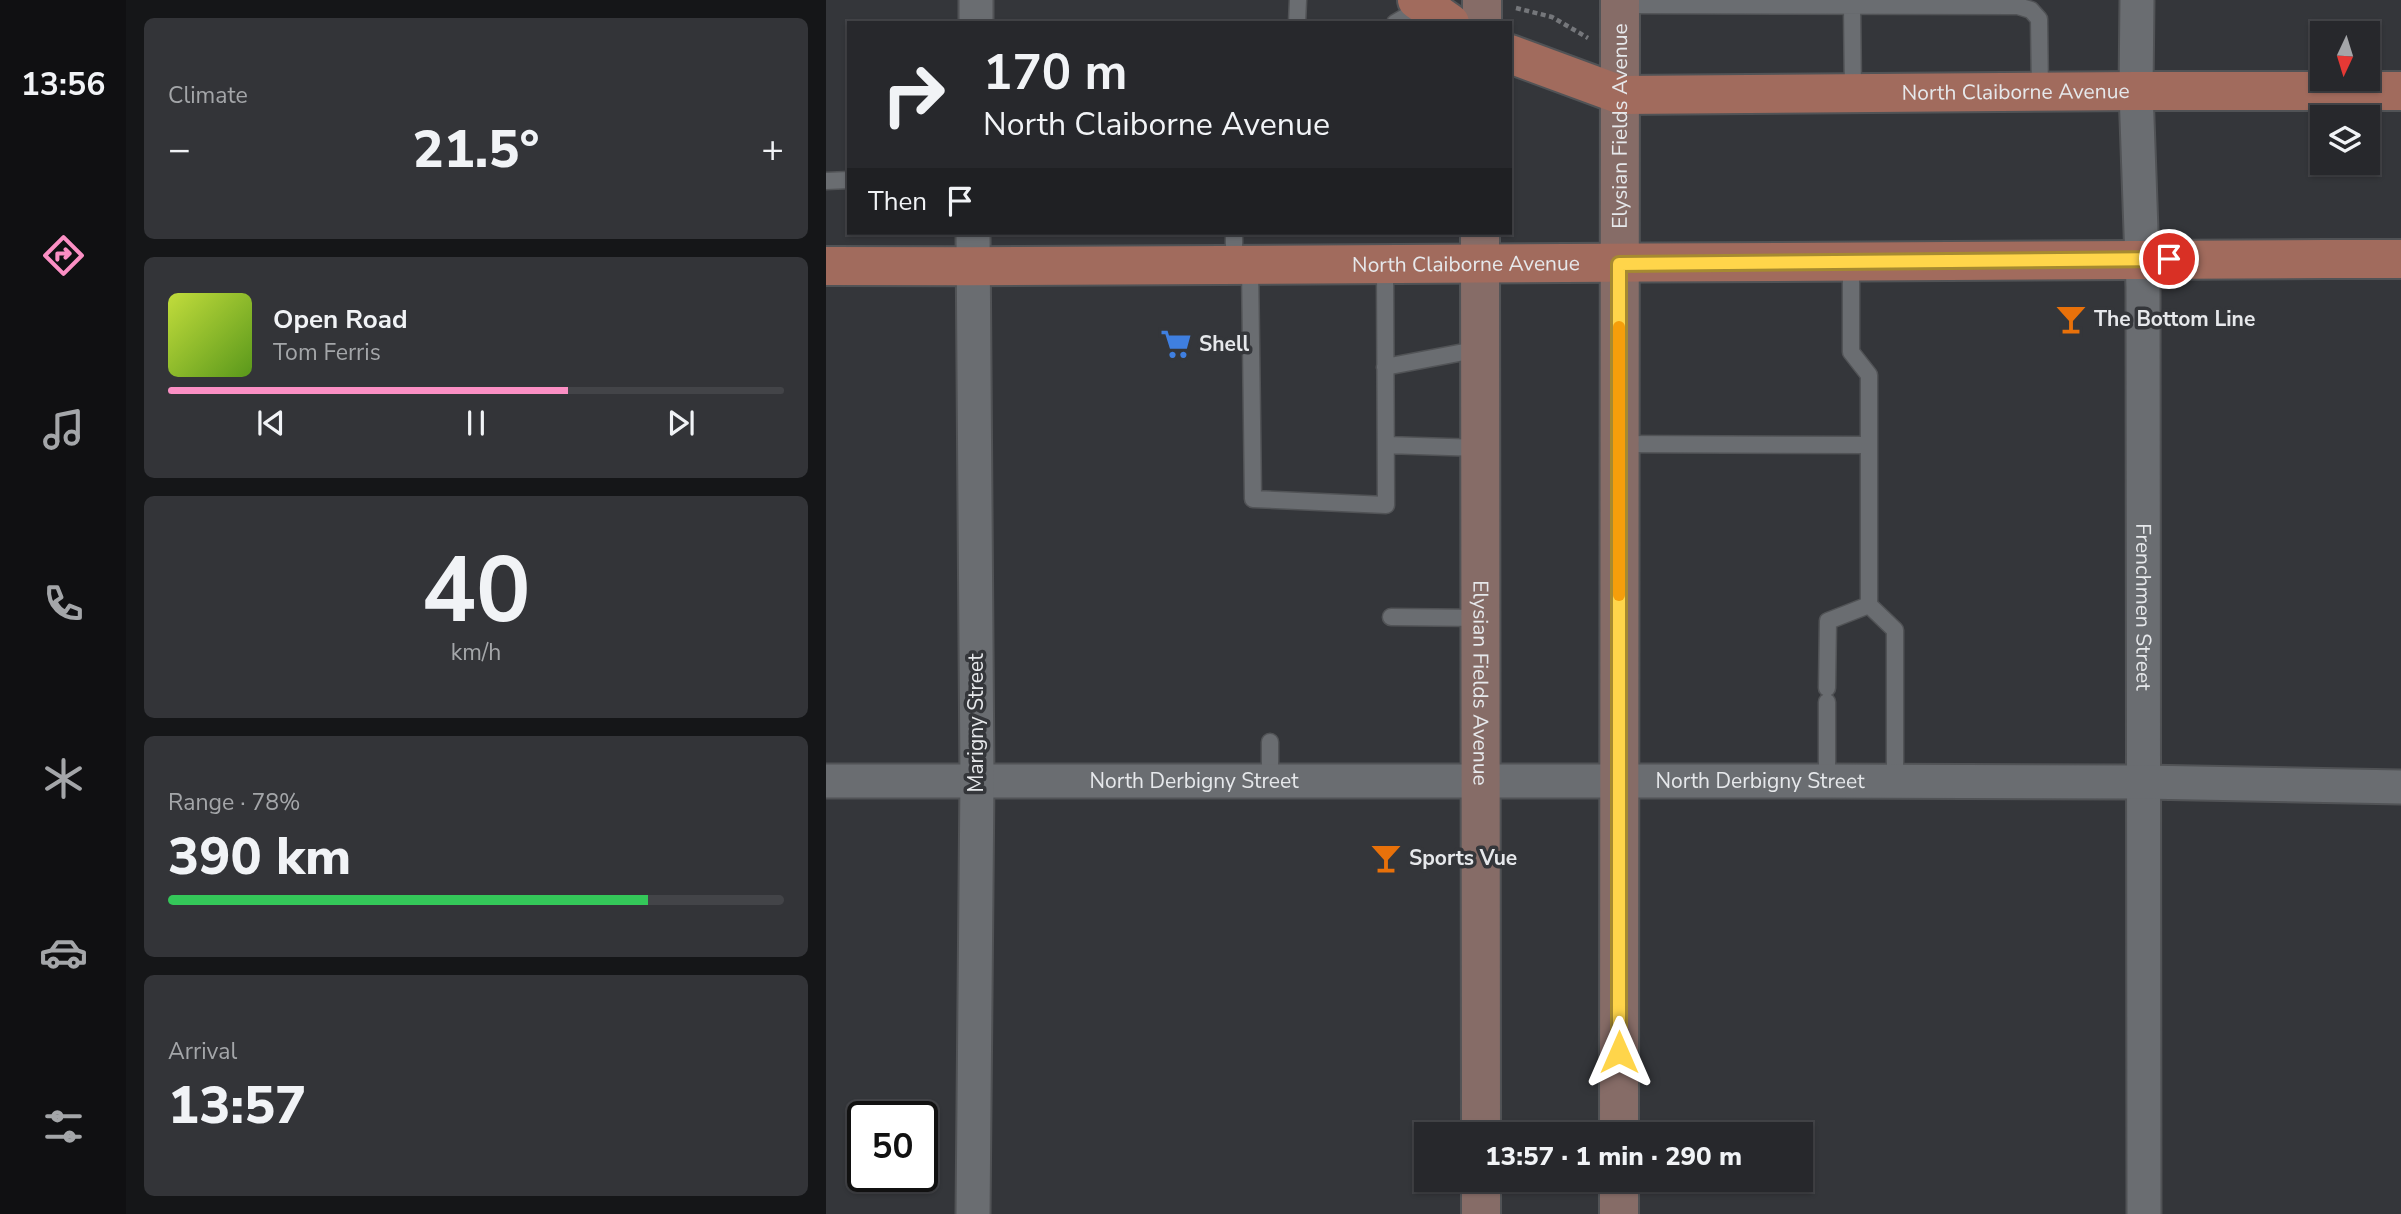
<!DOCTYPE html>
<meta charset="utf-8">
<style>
:root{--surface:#27282c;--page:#333438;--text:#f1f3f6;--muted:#a4a6a9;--line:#434448;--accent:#fb8fc4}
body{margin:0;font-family:"Nunito Sans",sans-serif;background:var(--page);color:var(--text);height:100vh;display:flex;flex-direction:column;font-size:26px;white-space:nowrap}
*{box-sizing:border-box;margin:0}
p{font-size:23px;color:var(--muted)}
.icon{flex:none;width:38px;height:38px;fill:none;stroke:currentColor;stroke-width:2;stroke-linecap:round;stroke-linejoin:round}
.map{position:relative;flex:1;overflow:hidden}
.sheet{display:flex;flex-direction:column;gap:18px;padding:18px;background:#151618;width:700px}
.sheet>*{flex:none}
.banner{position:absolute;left:21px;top:21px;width:665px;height:214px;border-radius:0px;box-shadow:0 2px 5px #0004,0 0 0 2px var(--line);background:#27282c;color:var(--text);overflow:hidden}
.needle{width:46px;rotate:184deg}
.tools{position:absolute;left:1484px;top:21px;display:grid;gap:14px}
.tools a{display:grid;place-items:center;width:70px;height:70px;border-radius:0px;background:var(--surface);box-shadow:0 2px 5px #0004,0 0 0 2px var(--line);font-size:35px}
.speed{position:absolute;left:21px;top:1101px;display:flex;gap:14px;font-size:35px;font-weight:700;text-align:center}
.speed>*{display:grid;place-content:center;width:91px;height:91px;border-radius:50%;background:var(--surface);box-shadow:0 2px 5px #0004,0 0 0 2px var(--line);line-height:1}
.speed .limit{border:4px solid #111;border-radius:10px;background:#fff;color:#111}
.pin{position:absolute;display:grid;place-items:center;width:60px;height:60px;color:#fff;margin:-30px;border:4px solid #fff;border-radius:50%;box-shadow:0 2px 7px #0007}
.me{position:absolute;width:77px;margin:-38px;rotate:0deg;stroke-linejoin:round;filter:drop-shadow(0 0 5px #0008)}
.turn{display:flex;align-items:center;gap:24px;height:147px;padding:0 21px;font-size:32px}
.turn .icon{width:91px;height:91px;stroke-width:2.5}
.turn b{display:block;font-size:49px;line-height:60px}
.then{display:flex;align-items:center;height:66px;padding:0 21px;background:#0003;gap:14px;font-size:26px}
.big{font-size:52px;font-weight:800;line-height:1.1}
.sheet .widget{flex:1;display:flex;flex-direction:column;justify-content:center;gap:10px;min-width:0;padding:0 24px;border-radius:10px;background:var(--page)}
.sheet .dial{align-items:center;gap:0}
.dial b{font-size:91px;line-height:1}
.song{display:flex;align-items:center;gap:21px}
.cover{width:84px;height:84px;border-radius:10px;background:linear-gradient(135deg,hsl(70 70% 55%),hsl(90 70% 35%))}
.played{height:7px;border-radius:4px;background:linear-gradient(90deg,var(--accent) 65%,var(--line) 65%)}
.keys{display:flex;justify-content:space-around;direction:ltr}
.heat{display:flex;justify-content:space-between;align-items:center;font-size:38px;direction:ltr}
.charge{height:10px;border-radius:5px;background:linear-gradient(90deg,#34c759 78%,var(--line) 0)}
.trip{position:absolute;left:588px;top:1122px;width:399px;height:70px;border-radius:0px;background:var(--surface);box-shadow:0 2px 5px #0004,0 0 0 2px var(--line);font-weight:800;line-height:70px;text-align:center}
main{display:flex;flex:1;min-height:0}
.tabs{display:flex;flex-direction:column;width:126px;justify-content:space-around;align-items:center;background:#101012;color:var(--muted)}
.tabs .icon{width:49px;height:49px}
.tabs .on{color:var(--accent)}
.tabs b{font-size:32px;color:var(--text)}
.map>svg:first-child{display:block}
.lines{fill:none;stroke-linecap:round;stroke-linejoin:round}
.service-casing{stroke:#515356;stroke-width:19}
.minor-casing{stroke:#515356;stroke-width:37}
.secondary-casing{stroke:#515356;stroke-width:42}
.primary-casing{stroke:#515356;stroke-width:42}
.path{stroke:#75777b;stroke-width:4.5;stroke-dasharray:5 3.5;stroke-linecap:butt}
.service{stroke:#6a6d71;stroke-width:16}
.minor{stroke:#6a6d71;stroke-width:33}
.secondary{stroke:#866c67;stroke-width:38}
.primary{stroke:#a16b5d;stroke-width:38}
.route-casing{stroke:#a68a30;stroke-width:18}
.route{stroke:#ffd54a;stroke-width:12}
.slow{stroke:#f59e0b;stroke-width:12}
.labels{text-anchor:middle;stroke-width:7;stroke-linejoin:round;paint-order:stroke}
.street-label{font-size:21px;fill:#e6e8eb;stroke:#34363a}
.poi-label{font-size:21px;font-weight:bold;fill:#e6e8eb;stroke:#34363a;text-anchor:start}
</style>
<main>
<nav class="tabs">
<b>13:56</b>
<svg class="icon on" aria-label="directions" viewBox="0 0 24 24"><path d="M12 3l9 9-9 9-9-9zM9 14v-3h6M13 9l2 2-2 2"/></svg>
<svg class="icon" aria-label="music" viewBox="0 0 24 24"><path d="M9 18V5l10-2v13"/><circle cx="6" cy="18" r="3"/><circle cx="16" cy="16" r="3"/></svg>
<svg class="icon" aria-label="phone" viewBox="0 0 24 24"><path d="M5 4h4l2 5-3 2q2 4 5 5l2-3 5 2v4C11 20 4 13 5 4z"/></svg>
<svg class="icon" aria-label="climate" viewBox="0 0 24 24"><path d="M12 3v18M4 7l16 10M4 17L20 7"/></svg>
<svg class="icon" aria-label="car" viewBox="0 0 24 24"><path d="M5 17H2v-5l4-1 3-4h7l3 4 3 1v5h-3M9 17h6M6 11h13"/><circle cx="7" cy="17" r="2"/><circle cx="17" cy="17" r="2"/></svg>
<svg class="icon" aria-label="filters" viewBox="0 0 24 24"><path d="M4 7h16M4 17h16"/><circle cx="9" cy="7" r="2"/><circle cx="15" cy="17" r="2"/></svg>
</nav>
<section class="sheet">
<div class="widget"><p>Climate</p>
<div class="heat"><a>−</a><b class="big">21.5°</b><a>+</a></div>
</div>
<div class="widget">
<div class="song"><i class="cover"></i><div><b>Open Road</b><p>Tom Ferris</p></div></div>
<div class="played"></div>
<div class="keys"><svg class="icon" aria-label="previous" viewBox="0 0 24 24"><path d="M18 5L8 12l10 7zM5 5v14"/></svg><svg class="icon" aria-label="pause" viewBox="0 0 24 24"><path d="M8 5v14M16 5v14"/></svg><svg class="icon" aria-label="next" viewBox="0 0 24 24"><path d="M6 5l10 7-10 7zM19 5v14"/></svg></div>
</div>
<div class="widget dial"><b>40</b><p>km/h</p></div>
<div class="widget"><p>Range · 78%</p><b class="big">390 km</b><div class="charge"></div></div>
<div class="widget"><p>Arrival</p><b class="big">13:57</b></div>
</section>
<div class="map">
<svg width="1575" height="1214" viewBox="0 0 1575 1214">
<rect width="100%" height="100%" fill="#34363a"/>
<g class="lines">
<g class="service-casing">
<path id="service" d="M794 5 1192 6 1205 10 1213 19 1214 92
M1026 6 1027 93
M471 23 472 0
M569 23 598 6
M0 181 23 180
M408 233V265
M1025 262V352L1043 375V605L1069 630V782
M424 266 427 499 560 505 559 266
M559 367 654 349
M793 444 1043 445
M560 445 654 448
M565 617 655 618
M1001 688 1002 621 1043 605
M444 781V742
M1001 781V702"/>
</g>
<g class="minor-casing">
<g id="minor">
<path id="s1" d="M1311 0 1310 91 1317 287 1318 1214"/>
<path d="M150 23V0"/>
<path id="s2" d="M0 781H1001L1317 782 1575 787"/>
<path d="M147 1214 151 780 147 233"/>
</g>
</g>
<g class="secondary-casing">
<g id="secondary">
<path d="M656 0V23"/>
<path id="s3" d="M654 233 655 1134"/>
<path id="s4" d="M793 1134 794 0"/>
<path d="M793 1180V1214"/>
<path d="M655 1214V1180"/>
</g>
</g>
<g class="primary-casing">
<g id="primary">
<path d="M591 0 624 23"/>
<path id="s5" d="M684 54 795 95 1310 91H1575"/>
<path id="s6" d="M0 266C525 268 1050 258 1575 259"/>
</g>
</g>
<path class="path" d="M690 8 726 17 762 38"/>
<use href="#service" class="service"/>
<use href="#minor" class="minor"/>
<use href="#secondary" class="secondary"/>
<use href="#primary" class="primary"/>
</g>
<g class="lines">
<g class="route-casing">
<path id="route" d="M793 1052V264L1343 259"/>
</g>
<use href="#route" class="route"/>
<path class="slow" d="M793 595V327"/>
</g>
<defs>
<g id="bar-bare" transform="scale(2.415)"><path d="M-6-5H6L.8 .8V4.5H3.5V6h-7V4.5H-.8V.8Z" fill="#e8710a" stroke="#34363a" stroke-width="2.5" paint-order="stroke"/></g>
<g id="supermarket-bare" transform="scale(2.415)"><path d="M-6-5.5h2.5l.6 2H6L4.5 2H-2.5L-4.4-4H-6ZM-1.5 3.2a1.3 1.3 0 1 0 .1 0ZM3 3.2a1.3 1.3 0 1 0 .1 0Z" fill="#3f7fe0" stroke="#34363a" stroke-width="2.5" paint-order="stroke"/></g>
</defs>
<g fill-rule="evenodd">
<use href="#bar-bare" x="1245" y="319"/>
<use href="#supermarket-bare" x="350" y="344"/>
<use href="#bar-bare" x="560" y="858"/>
</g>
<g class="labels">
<g class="street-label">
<text dy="7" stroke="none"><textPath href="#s5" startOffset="513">North Claiborne Avenue</textPath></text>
<text dy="7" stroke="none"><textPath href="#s4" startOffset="1008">Elysian Fields Avenue</textPath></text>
<text dy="7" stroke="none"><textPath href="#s6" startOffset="640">North Claiborne Avenue</textPath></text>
<text dy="7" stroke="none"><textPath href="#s1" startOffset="607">Frenchmen Street</textPath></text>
<text dy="7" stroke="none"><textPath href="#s3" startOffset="450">Elysian Fields Avenue</textPath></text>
<text transform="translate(150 723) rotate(-90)" y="7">Marigny Street</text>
<text dy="7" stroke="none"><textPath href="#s2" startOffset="368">North Derbigny Street</textPath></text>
<text dy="7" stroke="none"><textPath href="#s2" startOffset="934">North Derbigny Street</textPath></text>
</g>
<g class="poi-label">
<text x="1268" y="326">The Bottom Line</text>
<text x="373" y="351">Shell</text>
<text x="583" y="865">Sports Vue</text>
</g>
</g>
</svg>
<div class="tools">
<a><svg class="needle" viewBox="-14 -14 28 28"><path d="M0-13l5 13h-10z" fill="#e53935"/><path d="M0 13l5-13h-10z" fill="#a4a6a9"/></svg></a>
<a><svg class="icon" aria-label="layers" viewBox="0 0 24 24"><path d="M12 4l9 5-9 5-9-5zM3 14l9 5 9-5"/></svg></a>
</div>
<div class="speed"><div class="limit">50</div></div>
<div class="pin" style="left:1343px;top:259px;background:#d93025"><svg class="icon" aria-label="arrive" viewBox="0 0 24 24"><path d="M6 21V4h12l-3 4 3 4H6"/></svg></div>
<svg class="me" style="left:793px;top:1052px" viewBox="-20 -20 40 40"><path d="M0-17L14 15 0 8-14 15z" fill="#ffd54a" stroke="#fff" stroke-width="4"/></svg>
<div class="trip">13:57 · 1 min · 290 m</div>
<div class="banner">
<div class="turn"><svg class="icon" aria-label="right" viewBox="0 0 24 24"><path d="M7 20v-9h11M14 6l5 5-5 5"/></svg><div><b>170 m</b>North Claiborne Avenue</div></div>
<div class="then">Then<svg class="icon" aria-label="arrive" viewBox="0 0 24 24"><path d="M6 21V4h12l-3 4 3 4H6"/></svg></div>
</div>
</div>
</main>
